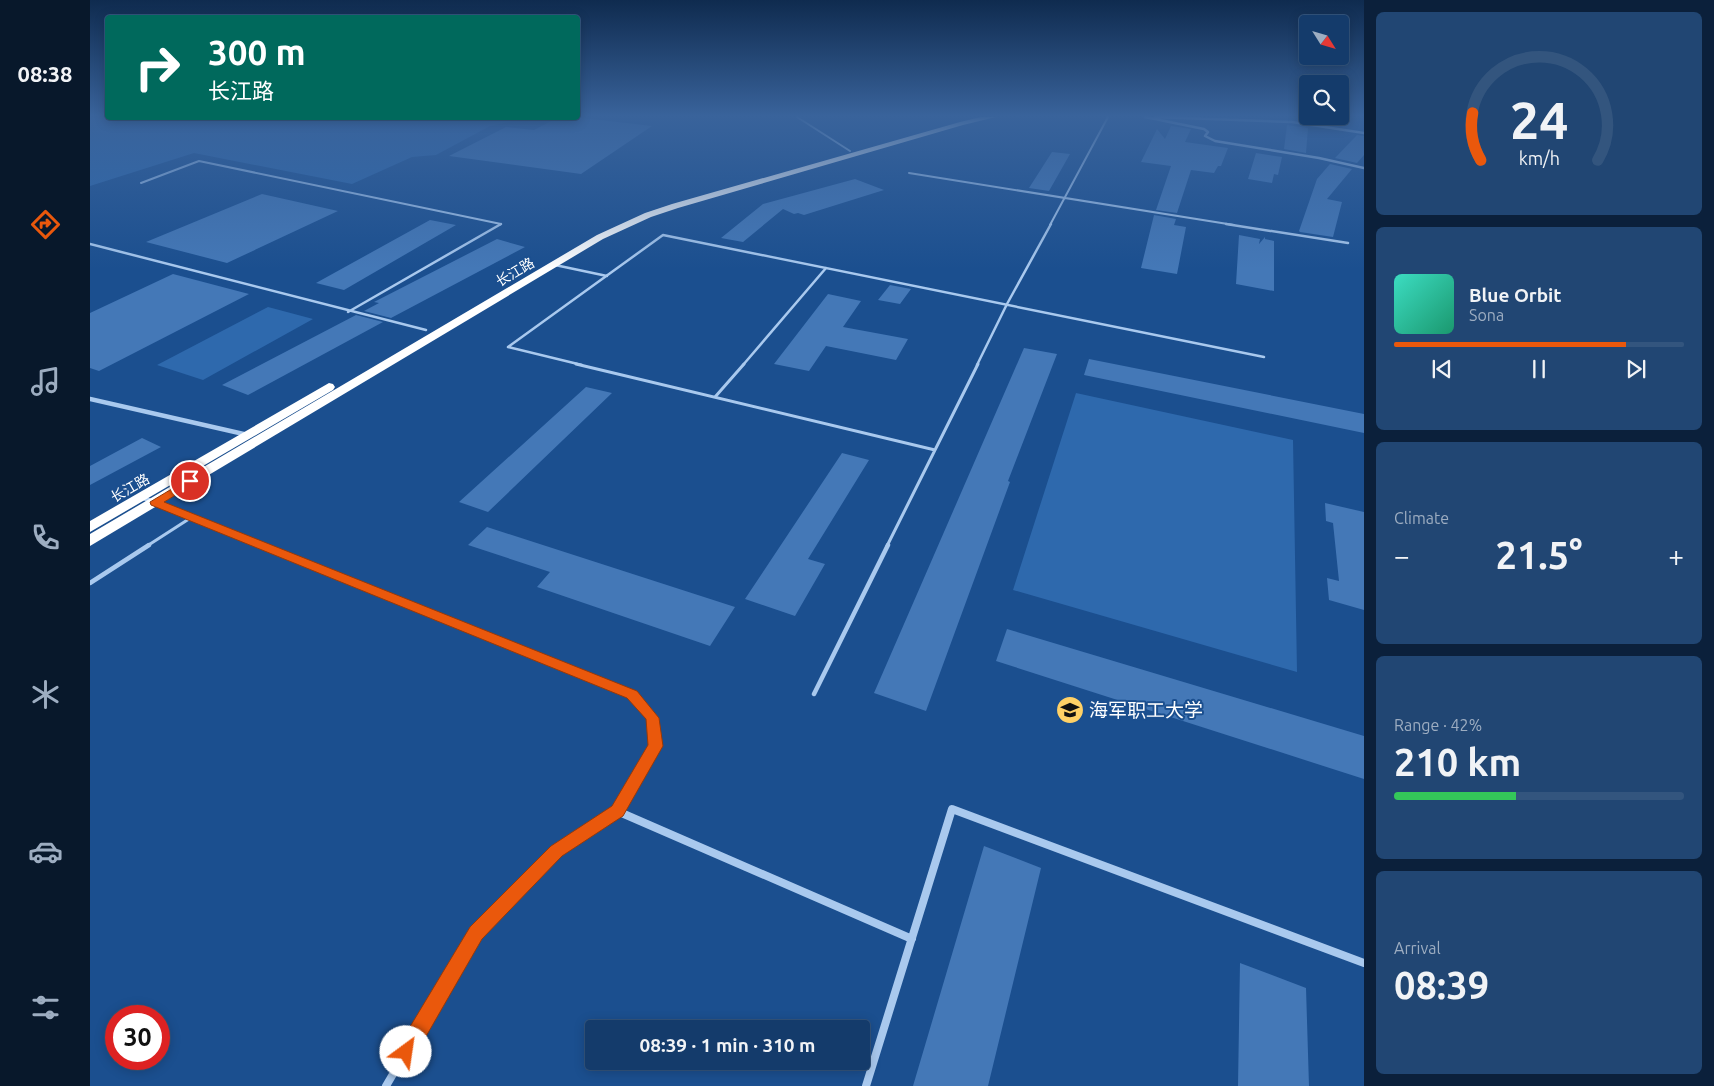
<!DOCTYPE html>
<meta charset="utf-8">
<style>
:root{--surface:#143b6b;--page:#214673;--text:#f1f3f6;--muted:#9dadc1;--line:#33557e;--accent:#ea580c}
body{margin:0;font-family:Ubuntu,"Noto Sans SC",sans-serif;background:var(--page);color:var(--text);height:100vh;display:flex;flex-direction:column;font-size:19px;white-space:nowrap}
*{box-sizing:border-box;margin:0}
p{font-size:16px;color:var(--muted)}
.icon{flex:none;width:28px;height:28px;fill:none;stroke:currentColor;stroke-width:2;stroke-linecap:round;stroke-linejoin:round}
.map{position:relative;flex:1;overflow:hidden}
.drawer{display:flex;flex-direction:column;gap:12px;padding:12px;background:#0b203b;width:350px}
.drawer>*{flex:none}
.top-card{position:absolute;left:15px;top:15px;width:475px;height:105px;border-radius:5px;box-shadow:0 2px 12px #0003,0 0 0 1px var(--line);background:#00695c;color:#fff;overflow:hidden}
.needle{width:32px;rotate:127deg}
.tools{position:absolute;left:1209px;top:15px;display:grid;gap:10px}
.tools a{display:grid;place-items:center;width:50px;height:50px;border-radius:5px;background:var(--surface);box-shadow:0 2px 12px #0003,0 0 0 1px var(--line);font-size:25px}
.speed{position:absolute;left:15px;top:1005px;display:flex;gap:10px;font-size:25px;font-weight:700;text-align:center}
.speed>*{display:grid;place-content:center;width:65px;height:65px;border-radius:50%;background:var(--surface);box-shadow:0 2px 12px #0003,0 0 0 1px var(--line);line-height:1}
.speed .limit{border:8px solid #d22;background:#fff;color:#111}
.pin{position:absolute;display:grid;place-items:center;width:42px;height:42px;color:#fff;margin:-21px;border:2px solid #fff;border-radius:50%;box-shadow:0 1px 5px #0007}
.me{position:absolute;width:55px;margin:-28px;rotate:31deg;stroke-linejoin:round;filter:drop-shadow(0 0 4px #0008)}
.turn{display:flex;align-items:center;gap:18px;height:105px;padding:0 20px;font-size:22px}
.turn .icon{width:65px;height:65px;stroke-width:2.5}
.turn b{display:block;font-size:35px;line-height:42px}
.big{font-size:38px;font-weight:700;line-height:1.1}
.drawer .widget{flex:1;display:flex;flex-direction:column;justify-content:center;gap:8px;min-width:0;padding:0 18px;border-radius:8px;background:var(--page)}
.drawer .dial{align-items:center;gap:0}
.dial svg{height:130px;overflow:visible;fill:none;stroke:var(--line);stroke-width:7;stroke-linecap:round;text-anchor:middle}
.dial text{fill:var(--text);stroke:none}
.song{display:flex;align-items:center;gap:15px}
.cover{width:60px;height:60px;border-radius:8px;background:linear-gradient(135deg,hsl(170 70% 55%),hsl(160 70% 35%))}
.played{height:5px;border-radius:2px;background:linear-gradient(90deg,var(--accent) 80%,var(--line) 80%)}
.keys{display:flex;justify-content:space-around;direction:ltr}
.heat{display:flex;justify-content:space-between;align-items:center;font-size:28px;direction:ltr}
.charge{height:8px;border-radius:4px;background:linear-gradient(90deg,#34c759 42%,var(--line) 0)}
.trip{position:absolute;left:495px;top:1020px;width:285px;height:50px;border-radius:5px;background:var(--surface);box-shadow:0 2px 12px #0003,0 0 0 1px var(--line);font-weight:700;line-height:50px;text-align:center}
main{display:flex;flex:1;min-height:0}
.tab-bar{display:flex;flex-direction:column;width:90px;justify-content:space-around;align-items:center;background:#08182b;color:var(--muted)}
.tab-bar .icon{width:35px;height:35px}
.tab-bar .selected{color:var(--accent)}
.tab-bar b{font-size:22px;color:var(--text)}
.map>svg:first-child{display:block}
.green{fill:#2e69ad}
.building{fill:#4478b7}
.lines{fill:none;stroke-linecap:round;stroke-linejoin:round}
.lane-far3{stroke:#a9c9ee;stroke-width:2}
.lane-far2{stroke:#a9c9ee;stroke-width:2.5}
.lane-far1{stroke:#a9c9ee;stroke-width:3}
.lane{stroke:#a9c9ee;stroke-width:4.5}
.street-far3{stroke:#a9c9ee;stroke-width:2.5}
.street-far2{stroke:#a9c9ee;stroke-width:4.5}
.street-far1{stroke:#a9c9ee;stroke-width:5.5}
.street{stroke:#a9c9ee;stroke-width:8}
.highway{fill:#fff;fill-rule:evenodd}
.route{fill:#ea580c;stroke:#983908}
.labels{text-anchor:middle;stroke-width:4;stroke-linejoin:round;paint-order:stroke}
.far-street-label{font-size:14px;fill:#fff;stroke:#1b4f8f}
.near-poi-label{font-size:19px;fill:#fff;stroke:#1b4f8f;text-anchor:start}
</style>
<main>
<nav class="tab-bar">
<b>08:38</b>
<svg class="icon selected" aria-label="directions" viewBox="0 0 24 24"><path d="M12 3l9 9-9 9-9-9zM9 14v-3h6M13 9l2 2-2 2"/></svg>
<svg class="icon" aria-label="music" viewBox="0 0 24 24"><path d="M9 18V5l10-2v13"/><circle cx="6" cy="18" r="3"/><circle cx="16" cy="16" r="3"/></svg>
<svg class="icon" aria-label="phone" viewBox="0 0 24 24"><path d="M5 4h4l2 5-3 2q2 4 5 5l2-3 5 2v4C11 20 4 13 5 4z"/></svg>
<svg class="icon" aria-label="climate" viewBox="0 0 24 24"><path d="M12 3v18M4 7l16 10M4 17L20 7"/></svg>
<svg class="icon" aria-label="car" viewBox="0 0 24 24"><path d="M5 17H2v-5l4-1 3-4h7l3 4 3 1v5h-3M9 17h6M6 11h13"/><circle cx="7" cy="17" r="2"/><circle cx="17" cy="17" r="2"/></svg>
<svg class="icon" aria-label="filters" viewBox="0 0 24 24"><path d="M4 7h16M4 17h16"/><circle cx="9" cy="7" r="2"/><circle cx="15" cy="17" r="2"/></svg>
</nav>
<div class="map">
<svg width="1274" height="1086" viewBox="0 0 1274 1086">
<rect width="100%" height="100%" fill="#1b4f8f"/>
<path class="green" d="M0 117 301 118 307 121 331 118H437L400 126 346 155 322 157 262 184 104 153 0 186Z
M178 307 223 319 113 380 67 365Z
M986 393 1203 440 1207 672 923 590Z"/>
<path class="building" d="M467 118H493L562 126 491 174 359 156 416 127 444 130Z
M1197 125 1218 128 1216 153 1194 149Z
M1081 126 1101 129 1095 142 1138 148 1131 166H1128L1124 173 1101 170 1087 213 1066 210 1081 166 1051 162 1067 129 1075 139Z
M1267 135 1274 136V155L1267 163 1245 158Z
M962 152 980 154 959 191 939 188Z
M1166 153 1192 157 1188 175 1184 174 1182 183 1158 179Z
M1240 164 1262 169 1237 199 1252 202 1243 237 1210 232 1209 231 1227 179Z
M765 179 794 190 714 215 708 213 704 214 693 209 653 242 631 238 673 204Z
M172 194 248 211 137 263 56 242Z
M1064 215 1086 219 1084 225 1096 227 1087 274 1051 268Z
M340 220 366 225 254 290 226 283Z
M1149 235 1170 239 1169 244 1175 237V239L1184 241V291L1146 284Z
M407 239 435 247 301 318 274 311 289 303 284 302Z
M83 274 159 294 9 371 0 368V313Z
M800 285 821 289 810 304 788 300Z
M738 294 771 301 753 327 818 339 806 360 736 346 719 371 684 364Z
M266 315 293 322 158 395 132 385Z
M934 348 967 354 918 481 920 482 836 711 784 693Z
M999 359 1274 414V433L994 375Z
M496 387 522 393 398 512 369 502Z
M52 438 71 447 0 485V466Z
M752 453 779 460 718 559 735 564 705 616 655 599Z
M1235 503 1274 512V610L1239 600 1237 578 1249 581 1243 523 1236 521Z
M397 527 645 607 620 646 447 587 460 572 378 545Z
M917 629 1274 736V779L906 661Z
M894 846 951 868 898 1086H823Z
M1150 963 1216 988 1219 1086H1148Z"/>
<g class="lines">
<path class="lane-far3" d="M707 117 760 151
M819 173 1144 225
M51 183 109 161 411 224 409 225
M960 225 1018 117"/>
<path class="lane-far2" d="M1136 224 1258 243
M0 244 336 330
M465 265 517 276
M258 312 411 224
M492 365 418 347 573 235 1174 357
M653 365 736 268
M887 365 917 304 961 224"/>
<path class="lane-far1" d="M486 364 845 450
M625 397 654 364
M57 546 102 517
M797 546 888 364"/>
<path class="lane" d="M0 583 59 545
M724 694 798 545"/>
<path class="street-far3" d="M1055 117 1114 129 1118 132 1115 136 1125 141 1229 158 1274 168
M1065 117 1202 122 1274 133"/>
<path class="street-far2" d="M0 399 158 435
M51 497 172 546"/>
<path class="street-far1" d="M169 545 542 695 562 717 565 746 544 781"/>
<path class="street" d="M527 811 822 939
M296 1086 386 933 466 851 527 811 545 780
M776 1086 862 809 1274 963"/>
<path class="highway" d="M891 117H906L873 125 588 208 561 217 513 239 0 546V534L507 235 555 213 582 204 870 122Z
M239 383 243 384 245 387 243 390 0 532V521Z"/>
</g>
<linearGradient id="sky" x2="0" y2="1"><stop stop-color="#0f2b4f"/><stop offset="0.43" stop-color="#39639b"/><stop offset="1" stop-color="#39639b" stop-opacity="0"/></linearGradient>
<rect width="1274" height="269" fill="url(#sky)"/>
<path class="route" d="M100 478 104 479 106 481 104 484 74 502 547 691 569 718 573 746 533 816 472 856 392 939 323 1059 316 1061 309 1059 307 1052 309 1045 380 927 461 846 522 806 558 745 556 719 537 698 61 505 60 502Z"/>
<defs>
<g id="university-disc" transform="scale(1.4375)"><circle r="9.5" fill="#ffd166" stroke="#1b4f8f"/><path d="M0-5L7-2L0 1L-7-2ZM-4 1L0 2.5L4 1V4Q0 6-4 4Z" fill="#111"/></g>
</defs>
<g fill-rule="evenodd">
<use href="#university-disc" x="980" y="710"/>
</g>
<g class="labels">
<g class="far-street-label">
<text transform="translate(425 272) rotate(-31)" y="5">长江路</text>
<text transform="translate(40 488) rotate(-30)" y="5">长江路</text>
</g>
<g class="near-poi-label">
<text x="999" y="717">海军职工大学</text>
</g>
</g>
</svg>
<div class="tools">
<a><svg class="needle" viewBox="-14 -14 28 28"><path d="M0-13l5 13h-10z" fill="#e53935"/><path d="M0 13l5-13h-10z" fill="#9dadc1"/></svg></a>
<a><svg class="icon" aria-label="search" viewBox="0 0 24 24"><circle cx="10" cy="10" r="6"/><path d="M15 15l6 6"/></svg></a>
</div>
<div class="speed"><div class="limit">30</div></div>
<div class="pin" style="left:100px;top:481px;background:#d93025"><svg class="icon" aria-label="arrive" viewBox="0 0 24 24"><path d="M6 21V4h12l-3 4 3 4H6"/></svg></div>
<svg class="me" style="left:316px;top:1052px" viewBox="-20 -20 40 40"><circle r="19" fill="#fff"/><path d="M0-13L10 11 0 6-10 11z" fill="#ea580c"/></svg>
<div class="trip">08:39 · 1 min · 310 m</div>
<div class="top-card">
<div class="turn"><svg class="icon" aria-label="right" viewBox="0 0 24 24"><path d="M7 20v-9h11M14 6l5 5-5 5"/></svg><div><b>300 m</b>长江路</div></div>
</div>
</div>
<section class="drawer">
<div class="widget dial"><svg viewBox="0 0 100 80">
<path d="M14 69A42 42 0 1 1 86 69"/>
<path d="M14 69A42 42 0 0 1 9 40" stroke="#ea580c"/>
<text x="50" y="56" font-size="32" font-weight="700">24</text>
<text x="50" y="72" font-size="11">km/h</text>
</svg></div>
<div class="widget">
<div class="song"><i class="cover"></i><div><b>Blue Orbit</b><p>Sona</p></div></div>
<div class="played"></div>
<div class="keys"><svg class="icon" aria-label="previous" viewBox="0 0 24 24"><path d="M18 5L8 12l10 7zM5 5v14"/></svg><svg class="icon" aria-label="pause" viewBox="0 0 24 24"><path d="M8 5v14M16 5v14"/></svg><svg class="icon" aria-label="next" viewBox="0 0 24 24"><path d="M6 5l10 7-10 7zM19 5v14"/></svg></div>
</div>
<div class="widget"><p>Climate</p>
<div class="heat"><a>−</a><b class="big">21.5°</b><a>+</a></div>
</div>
<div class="widget"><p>Range · 42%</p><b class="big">210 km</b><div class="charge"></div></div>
<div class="widget"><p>Arrival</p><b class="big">08:39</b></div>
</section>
</main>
